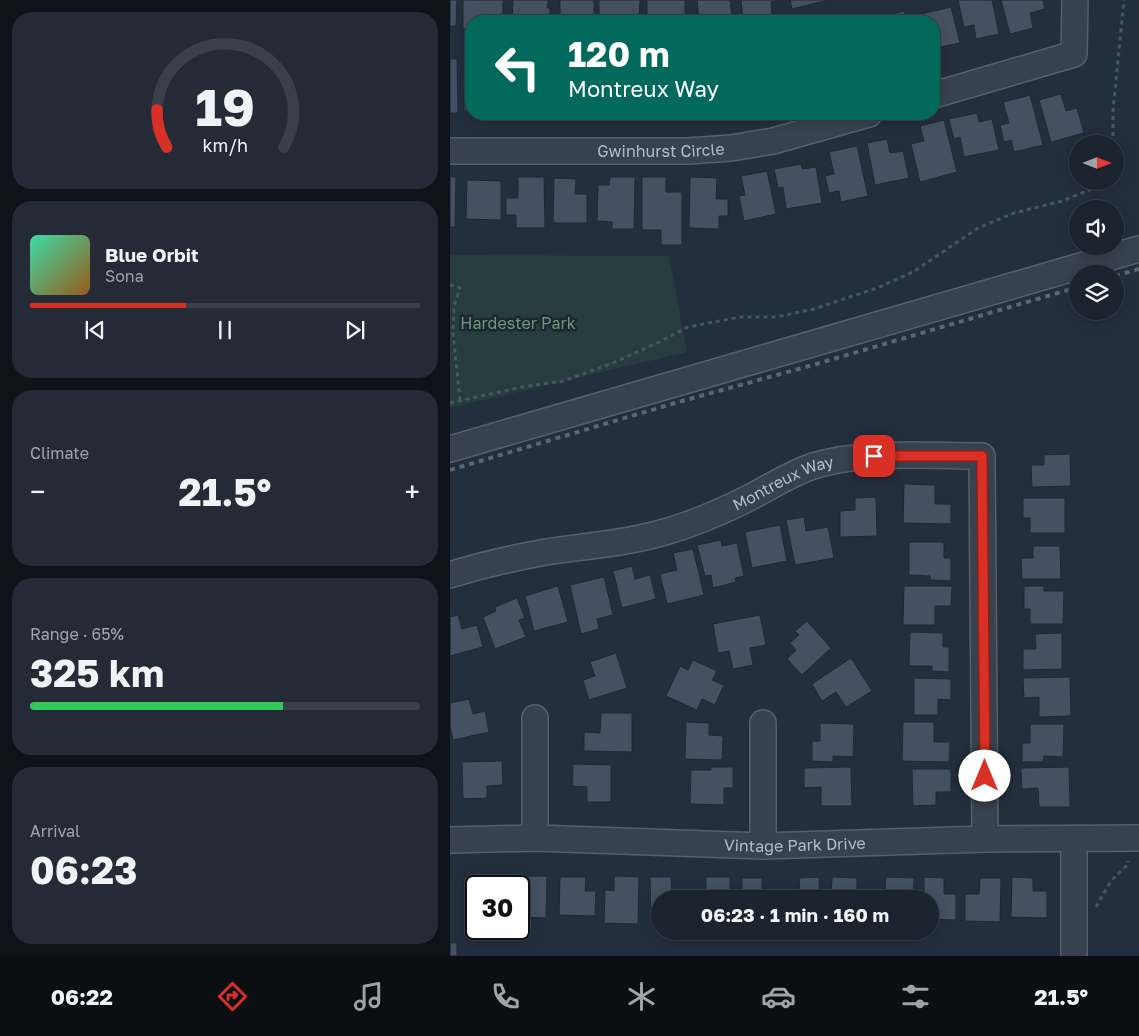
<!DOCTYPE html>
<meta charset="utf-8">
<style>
:root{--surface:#1b232e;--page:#242b36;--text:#f1f3f6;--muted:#a0a4aa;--line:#39404a;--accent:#d93025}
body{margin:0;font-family:"Golos Text",sans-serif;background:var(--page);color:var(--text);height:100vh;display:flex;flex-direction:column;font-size:19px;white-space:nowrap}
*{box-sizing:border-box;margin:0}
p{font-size:16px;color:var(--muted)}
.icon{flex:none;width:28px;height:28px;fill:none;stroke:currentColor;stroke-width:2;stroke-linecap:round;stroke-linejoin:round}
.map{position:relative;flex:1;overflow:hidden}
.sheet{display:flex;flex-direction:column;gap:12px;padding:12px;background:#0f1319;width:450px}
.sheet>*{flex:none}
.top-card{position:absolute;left:15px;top:15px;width:475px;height:105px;border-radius:20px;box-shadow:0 2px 12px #0003,0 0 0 1px var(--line);background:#00695c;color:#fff;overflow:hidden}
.needle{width:32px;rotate:90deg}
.controls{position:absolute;left:619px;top:135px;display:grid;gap:10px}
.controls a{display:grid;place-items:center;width:55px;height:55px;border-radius:50%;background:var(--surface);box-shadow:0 2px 12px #0003,0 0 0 1px var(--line);font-size:25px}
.speed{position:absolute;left:15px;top:875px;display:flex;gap:10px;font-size:25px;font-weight:700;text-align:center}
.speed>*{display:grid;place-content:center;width:65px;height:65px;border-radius:50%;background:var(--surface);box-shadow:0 2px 12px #0003,0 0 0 1px var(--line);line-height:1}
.speed .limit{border:2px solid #111;border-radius:8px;background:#fff;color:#111}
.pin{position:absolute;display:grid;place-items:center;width:42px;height:42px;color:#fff;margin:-21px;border-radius:10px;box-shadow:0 2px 8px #0006}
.me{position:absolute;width:55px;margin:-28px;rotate:0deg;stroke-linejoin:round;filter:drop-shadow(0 0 4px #0008)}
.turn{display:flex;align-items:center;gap:18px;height:105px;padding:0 20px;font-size:22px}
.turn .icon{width:65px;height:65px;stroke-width:2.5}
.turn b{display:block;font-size:35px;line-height:42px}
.big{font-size:38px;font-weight:700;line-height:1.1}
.sheet .tile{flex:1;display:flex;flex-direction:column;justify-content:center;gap:8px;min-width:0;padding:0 18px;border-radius:20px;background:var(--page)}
.sheet .dial{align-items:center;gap:0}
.dial svg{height:130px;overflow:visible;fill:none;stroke:var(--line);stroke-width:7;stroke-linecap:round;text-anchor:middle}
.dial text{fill:var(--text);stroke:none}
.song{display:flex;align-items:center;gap:15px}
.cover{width:60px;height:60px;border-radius:8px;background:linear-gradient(135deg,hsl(160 70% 55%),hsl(30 70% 35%))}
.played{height:5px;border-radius:2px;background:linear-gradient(90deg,var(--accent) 40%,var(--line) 40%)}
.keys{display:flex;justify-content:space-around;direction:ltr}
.heat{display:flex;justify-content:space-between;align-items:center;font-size:28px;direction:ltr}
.charge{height:8px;border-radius:4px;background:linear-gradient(90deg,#34c759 65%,var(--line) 0)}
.trip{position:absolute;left:201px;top:890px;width:288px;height:50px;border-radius:25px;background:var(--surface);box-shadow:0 2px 12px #0003,0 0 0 1px var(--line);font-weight:700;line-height:50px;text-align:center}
.tab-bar{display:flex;height:80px;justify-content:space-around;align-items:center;background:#0b0e12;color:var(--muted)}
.tab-bar .icon{width:35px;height:35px}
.tab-bar .selected{color:var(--accent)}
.tab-bar b{font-size:22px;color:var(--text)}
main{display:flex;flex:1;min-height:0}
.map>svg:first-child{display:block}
.green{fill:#263c3f}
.building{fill:#455162;stroke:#1f2835}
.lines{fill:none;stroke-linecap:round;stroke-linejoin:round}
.minor-casing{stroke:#565f6c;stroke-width:28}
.path{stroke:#44595c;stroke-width:3;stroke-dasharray:4 4;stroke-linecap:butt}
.minor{stroke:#38414e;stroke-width:25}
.rail{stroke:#5a6575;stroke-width:4;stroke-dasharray:5 5;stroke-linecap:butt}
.route-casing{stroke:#8d1f18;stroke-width:12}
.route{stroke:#d93025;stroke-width:9}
.labels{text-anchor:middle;stroke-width:5;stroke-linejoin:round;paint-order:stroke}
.street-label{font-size:16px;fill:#b4bcc9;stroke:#1d2633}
.park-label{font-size:16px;fill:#6b9a76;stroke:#1d2633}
</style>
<main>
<section class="sheet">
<div class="tile dial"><svg viewBox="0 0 100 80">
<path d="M14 69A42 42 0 1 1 86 69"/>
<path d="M14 69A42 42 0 0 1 8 46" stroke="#d93025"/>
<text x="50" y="56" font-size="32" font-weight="700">19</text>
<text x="50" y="72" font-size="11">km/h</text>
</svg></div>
<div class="tile">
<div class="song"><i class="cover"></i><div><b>Blue Orbit</b><p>Sona</p></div></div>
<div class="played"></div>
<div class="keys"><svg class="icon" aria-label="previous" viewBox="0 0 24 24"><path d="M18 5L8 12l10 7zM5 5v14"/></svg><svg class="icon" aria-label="pause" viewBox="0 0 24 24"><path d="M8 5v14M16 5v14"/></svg><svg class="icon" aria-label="next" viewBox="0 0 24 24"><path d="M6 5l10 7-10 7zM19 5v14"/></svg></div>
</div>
<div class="tile"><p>Climate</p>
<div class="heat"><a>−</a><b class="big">21.5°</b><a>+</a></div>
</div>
<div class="tile"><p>Range · 65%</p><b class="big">325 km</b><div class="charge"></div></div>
<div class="tile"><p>Arrival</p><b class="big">06:23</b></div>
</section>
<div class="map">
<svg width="689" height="956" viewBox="0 0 689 956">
<rect width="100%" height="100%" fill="#242f3e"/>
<path class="green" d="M0 255 219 256 237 352 0 408Z"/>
<path class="building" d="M0 0H7L6 26H0Z
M13 0H53V21H21V29H13Z
M63 0H98L97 8H100V21H62Z
M110 0H144V21H110Z
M149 0H190L189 21H149Z
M197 0H235V20L197 19Z
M247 0H280L282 16 249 20Z
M291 0H330L321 2 322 15 293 19Z
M340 0H378L342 9Z
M508 0H542L549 34 526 39 524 25 514 27Z
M551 0H593L595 9 580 13 583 28 560 34Z
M501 7 510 43 486 48 488 57H484V21H468L467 15Z
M454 11 456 21H429L428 17Z
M0 59H7L8 113H0Z
M15 66H21V111L14 110Z
M611 94 616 111 627 108 634 133 601 142 589 100Z
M580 95 593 145 564 152 561 140 554 142 550 125 559 123 553 102Z
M527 113 529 122 542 119 549 150 514 157 510 137 504 139 499 119Z
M494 120 507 172 470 182 461 144 474 141 470 126Z
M437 139 440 153 453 151 459 178 425 185 417 143Z
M407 146 418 196 391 202 389 191 379 193 375 176 384 174 379 152Z
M351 164 352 169 366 167 372 203 336 209 333 187 328 188 324 169Z
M317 171 326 214 294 221 289 196 295 195 291 176Z
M0 177H6L5 227H0Z
M68 177H94L95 228H66V215H56V198H68Z
M160 177H185L184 229H162V222L147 221 148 185H159Z
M192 177H216V192H232V245H211V230H192Z
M240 177 267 178 266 199H278V216H269V229L239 228Z
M104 178 126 179 125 194H137V223H103Z
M17 180 51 181V220L16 219Z
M620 454 621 486 582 487 581 465H594V455Z
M454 484 485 485V504H501V524L453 523Z
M426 497 427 536 390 537V511L405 510V498Z
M573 498H615V533H580V518H573Z
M354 517 356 531 378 527 384 558 345 565 336 520Z
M330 525 337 561 302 568 295 532Z
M271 540 272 546 287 543 294 576 285 578 286 582 263 588 261 575 255 576 247 545Z
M459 542H494V558H501V581L480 580V576L459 575Z
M583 546H610L611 579H572L571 558H583Z
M243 549 254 595 217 604 210 574 227 570 223 553Z
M182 566 185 579 200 575 206 599 172 608 163 571Z
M154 577 163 615 147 619 149 629 131 634 120 585Z
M108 586 118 622 84 631 75 596Z
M454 586H502L501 606H485V625H453Z
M574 586H594V591H614L613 624H580V609H574Z
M67 598 75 618 69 620 76 637 45 649 33 617 46 611 45 607Z
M8 615 12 629 27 625 33 647 0 656V617Z
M310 615 316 645 300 648 303 665 283 669 279 651 268 653 263 624Z
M357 621 381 648 352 675 337 659 346 650 340 643 349 635 345 631Z
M460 632 493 633V647H499V672L482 671V666H459Z
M612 633V669L573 670V649H586L585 634Z
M166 653 177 688 139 700 133 680 145 676 140 662Z
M401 658 422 691 396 707 386 692 372 701 362 684Z
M243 660 267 671 262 680 274 685 265 705 252 699 247 710 216 696 230 666 238 670Z
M620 677 621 716 589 717V697L574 698 573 678Z
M464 678 501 679V700L488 699V715H464Z
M19 699 23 714 35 711 39 732 3 740 0 726V703Z
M151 713H182V752L134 751V732L150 733Z
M236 722 259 723V735L273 736 272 760 235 759Z
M453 722H484V742H500L499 762 452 761Z
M370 723 404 724 403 757 383 756V762L362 761V741H370Z
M580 724H614L613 757 594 756 593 762H572V743H580Z
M52 761 53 785 37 786V798L13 799 12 762Z
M123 764 161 765V802H137V787L122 786Z
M261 767H283V788H274V805L240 804 241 770H261Z
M401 767 402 806H371V787L354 788V768Z
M619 767 620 807H589L588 788 572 789 571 768Z
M462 769H501V792H486V805L463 806Z
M71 876H97L96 918 69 917Z
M164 876 189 877 188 924 154 923 155 890 164 891Z
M14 877H43V886H26V928L16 929Z
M110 877H136L135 891H146L145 916 109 915Z
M200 877H221L222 894 236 893V899H210V921H201Z
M256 877H280V899H244V891H256Z
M369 877 370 899H334V892H350L349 878Z
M382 877 407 878V891H418L417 899H381Z
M436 877 464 878 463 899H425V893L435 894Z
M474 877 494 878V894H506V920L480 919V899H474Z
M562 877 583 878V891H597V918L561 917Z
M292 878H312V891H325V899H292Z
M530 878H551L550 922 515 921V894H529Z
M0 943H7V956H0Z"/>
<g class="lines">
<g class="minor-casing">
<g id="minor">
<path d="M484 95 624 54 625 0"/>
<path id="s1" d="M0 151H239L281 148 323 141 419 114"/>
<path d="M0 449 689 249"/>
<path id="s2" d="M0 575C31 565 63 558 96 552 134 546 173 544 211 533 241 525 271 512 299 498 320 487 340 474 363 466 416 450 478 456 532 456L535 839"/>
<path d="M85 718V838"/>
<path d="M313 723V846"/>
<path id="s3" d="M0 840 85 838 313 846 535 839 689 838"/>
<path d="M624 956V839"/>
</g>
</g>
<path class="path" d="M663 144V110L674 0
M0 285 10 288 4 306 3 333 10 400
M0 403 72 387 113 381 163 363 207 343 238 327 290 317H326L364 309 427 288 463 272 528 228 564 213 612 201 642 189 654 181
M646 907 661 881 678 864V861"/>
<use href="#minor" class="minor"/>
<path class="rail" d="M665 276 689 269
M0 470 225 403 363 365 628 287"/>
</g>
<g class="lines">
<g class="route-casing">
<path id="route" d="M424 456H532L535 776"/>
</g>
<use href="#route" class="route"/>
</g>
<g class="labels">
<g class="street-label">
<text dy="6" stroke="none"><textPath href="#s1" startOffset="211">Gwinhurst Circle</textPath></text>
<text dy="6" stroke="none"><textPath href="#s2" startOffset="348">Montreux Way</textPath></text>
<text dy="6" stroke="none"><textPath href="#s3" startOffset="345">Vintage Park Drive</textPath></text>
</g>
<g class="park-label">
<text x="68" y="329">Hardester Park</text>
</g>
</g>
</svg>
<div class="controls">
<a><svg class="needle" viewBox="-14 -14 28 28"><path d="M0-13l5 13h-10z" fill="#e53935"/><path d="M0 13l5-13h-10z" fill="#a0a4aa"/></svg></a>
<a><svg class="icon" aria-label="sound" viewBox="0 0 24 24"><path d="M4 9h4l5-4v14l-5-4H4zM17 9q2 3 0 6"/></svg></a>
<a><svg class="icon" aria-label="layers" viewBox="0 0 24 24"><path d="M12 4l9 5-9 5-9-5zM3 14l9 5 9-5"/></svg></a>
</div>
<div class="speed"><div class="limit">30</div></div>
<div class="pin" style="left:424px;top:456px;background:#d93025"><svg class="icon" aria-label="arrive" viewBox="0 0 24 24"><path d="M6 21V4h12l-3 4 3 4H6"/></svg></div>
<svg class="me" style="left:535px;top:776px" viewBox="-20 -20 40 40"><circle r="19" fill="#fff"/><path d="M0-13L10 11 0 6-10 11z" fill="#d93025"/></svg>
<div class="trip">06:23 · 1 min · 160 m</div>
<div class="top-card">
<div class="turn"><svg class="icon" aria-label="left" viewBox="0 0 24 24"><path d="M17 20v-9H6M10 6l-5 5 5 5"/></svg><div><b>120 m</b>Montreux Way</div></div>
</div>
</div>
</main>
<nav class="tab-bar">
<b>06:22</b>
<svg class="icon selected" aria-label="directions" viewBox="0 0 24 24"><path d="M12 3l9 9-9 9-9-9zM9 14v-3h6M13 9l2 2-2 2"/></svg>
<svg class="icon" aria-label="music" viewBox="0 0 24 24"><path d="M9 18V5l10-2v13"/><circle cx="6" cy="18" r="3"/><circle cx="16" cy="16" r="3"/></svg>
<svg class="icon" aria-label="phone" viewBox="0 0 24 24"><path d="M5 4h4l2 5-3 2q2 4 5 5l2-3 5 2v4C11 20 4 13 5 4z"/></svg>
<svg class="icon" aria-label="climate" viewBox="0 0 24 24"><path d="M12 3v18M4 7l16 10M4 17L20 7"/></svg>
<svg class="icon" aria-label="car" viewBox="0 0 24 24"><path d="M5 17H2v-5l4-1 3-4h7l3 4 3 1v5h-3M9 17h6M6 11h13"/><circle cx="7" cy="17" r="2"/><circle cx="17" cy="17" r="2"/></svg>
<svg class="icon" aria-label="filters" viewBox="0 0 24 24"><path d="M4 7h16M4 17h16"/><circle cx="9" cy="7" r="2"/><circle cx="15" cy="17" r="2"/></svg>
<b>21.5°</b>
</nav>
